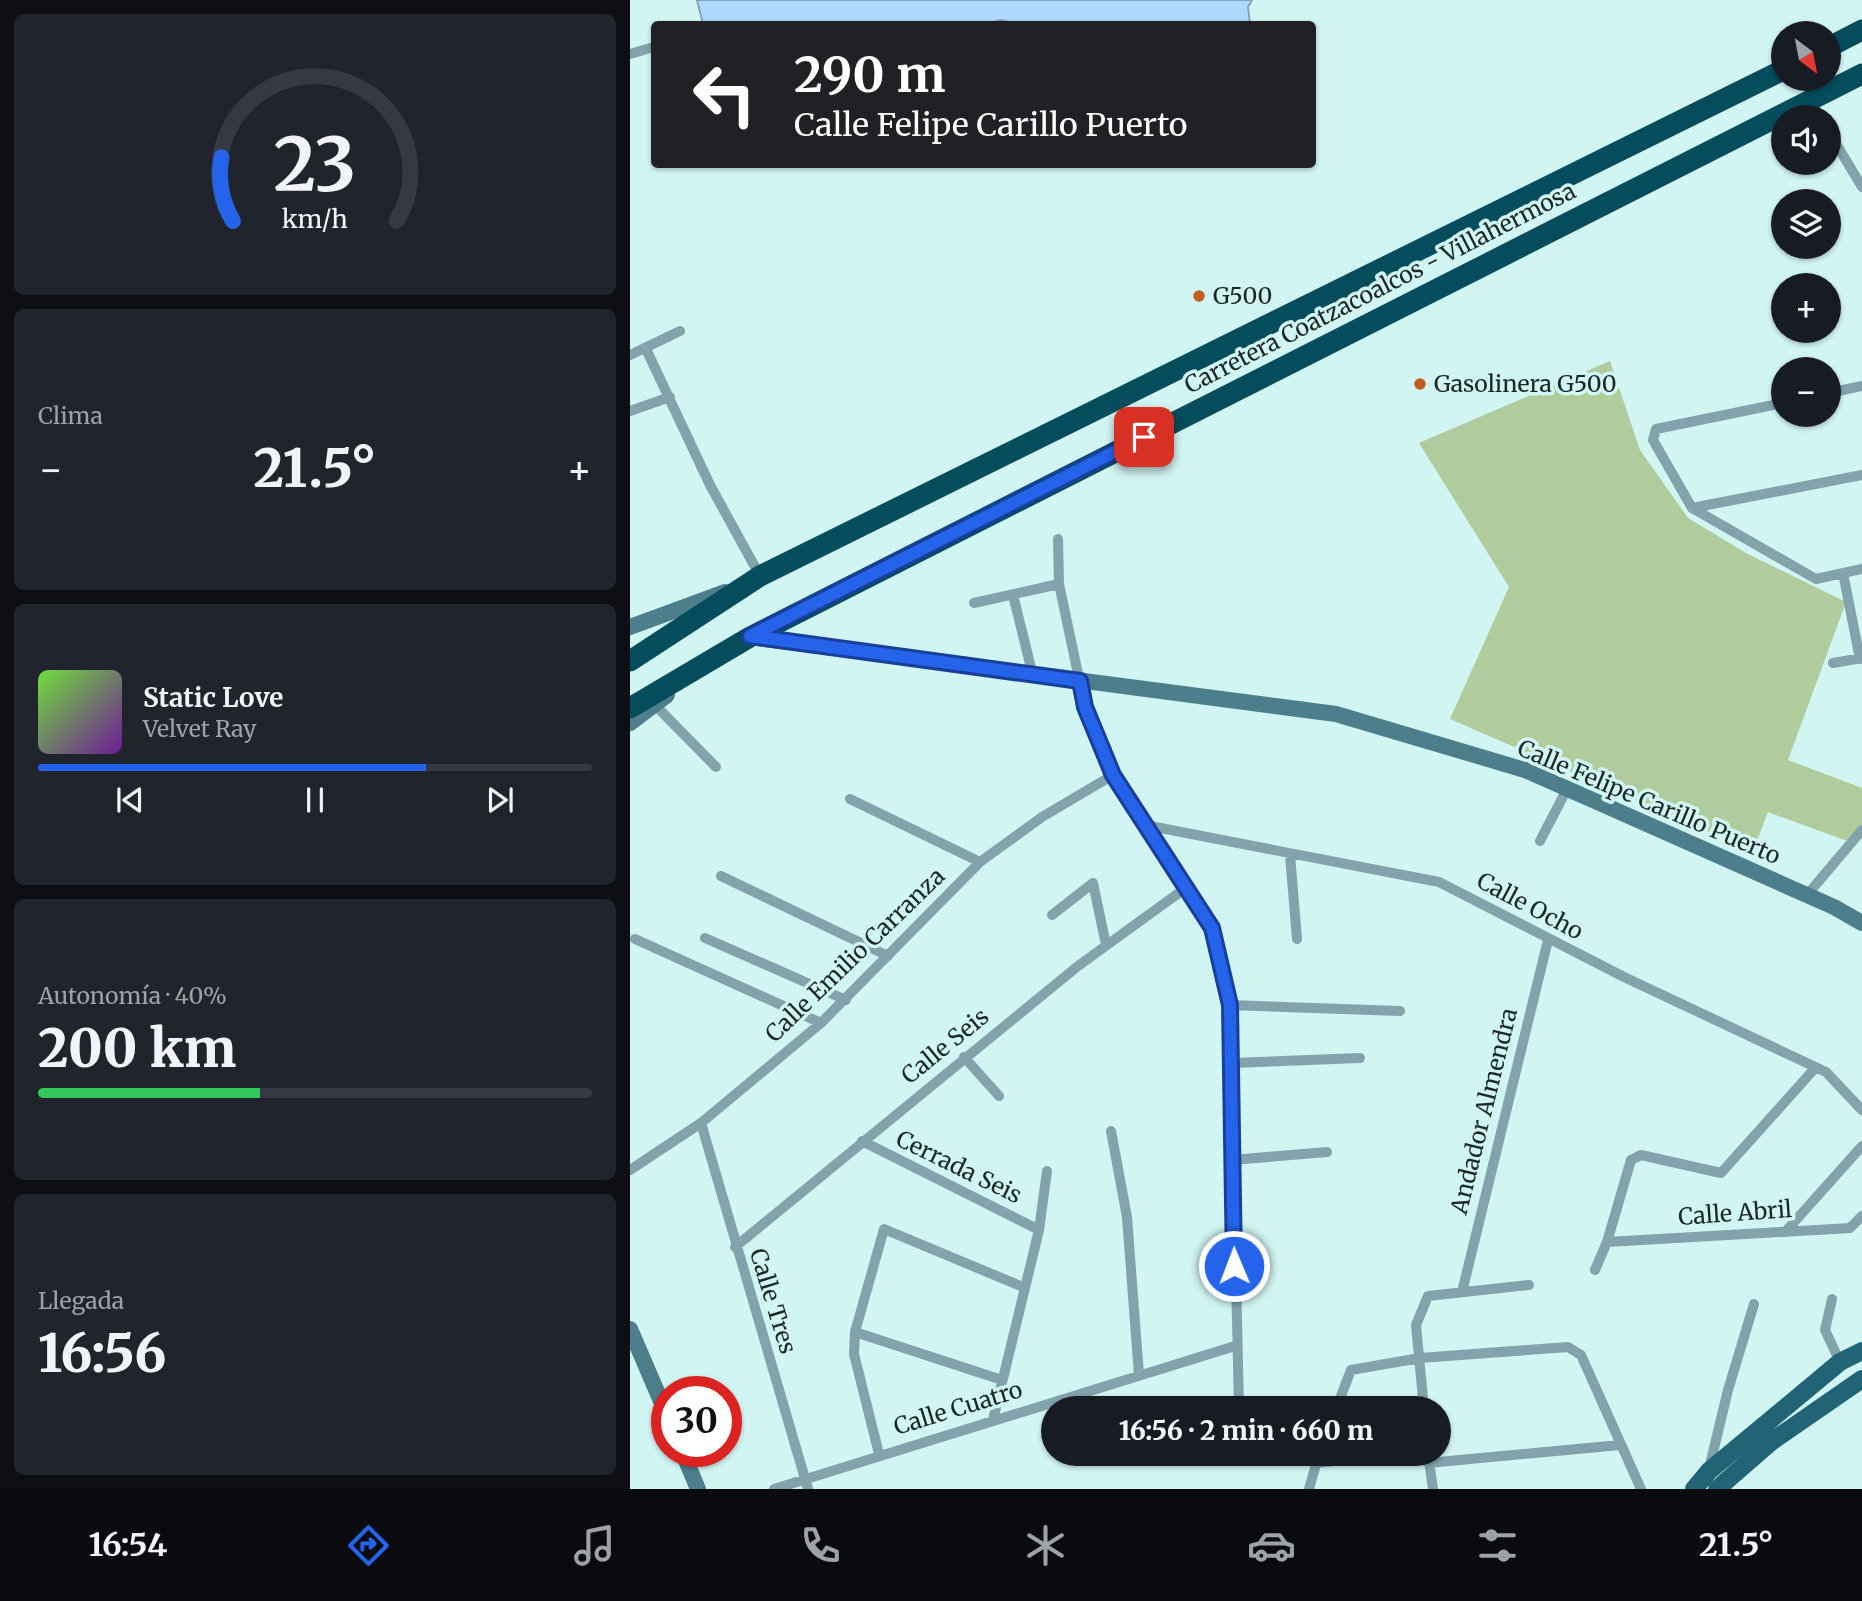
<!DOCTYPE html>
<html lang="es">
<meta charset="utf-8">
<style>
:root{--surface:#171b24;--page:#20242c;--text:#f1f3f6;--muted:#9ea1a6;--line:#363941;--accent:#2563eb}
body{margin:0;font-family:Merriweather,serif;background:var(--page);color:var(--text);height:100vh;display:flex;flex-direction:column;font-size:26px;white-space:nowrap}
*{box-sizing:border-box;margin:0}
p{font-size:23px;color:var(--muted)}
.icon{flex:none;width:38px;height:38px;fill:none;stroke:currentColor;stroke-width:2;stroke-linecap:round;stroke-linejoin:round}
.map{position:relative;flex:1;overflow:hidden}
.sheet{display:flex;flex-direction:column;gap:14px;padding:14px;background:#0d0f14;width:630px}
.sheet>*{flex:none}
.top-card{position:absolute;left:21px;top:21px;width:665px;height:147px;border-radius:7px;box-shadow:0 2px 5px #0004;background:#202124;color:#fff;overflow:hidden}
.needle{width:46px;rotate:148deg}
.tools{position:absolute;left:1141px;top:21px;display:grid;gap:14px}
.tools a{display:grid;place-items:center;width:70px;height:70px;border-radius:50%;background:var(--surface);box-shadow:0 2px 5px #0004;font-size:35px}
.speed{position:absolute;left:21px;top:1376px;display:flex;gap:14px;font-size:35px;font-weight:700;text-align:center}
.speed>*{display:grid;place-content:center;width:91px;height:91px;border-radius:50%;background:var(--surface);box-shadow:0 2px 5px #0004;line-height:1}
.speed .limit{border:10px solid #d22;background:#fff;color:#111}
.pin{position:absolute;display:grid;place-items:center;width:60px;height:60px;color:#fff;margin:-30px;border-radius:14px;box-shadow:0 4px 10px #0006}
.me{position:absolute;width:77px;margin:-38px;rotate:359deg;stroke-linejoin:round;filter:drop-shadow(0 0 5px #0008)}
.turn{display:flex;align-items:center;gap:24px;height:147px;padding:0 28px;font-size:32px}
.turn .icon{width:91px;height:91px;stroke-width:2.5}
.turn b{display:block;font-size:49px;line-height:60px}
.big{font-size:52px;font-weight:800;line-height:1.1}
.sheet .card{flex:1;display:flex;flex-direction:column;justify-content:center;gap:10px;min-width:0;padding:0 24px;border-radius:10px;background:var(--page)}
.sheet .dial{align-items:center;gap:0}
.dial svg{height:182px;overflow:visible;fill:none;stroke:var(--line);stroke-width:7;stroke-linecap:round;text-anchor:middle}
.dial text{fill:var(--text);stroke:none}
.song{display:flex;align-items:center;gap:21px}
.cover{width:84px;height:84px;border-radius:10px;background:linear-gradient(135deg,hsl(100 70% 55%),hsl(280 70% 35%))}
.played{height:7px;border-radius:4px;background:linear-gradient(90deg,var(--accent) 70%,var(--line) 70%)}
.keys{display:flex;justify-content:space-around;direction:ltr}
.heat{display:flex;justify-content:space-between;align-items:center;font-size:38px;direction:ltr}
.charge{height:10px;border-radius:5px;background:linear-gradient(90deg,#34c759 40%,var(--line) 0)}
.trip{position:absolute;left:411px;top:1396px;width:410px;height:70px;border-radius:35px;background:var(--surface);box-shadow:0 2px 5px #0004;font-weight:800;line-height:70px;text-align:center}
.tabs{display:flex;height:112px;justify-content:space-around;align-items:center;background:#090b0e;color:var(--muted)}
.tabs .icon{width:49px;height:49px}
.tabs .active{color:var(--accent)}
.tabs b{font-size:32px;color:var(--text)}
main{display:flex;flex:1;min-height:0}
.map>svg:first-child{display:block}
.green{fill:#b0cb9c}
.water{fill:#b0d9fe;stroke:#83a4be;stroke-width:2}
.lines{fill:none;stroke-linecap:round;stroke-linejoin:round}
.street{stroke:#82a2ac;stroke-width:10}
.secondary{stroke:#4d7e8c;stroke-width:16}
.primary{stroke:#206475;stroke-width:18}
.highway{stroke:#054c5c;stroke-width:21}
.route-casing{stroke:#184099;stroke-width:18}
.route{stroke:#2563eb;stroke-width:12}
.poi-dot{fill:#c05d23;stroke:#d1f5f2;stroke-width:2.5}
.labels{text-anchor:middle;stroke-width:7;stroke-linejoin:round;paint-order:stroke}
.street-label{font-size:23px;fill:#1a2827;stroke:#d1f5f2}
.poi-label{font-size:23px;fill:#1a2827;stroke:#d1f5f2;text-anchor:start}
</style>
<main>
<section class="sheet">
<div class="card dial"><svg viewBox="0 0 100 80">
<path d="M14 69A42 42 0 1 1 86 69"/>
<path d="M14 69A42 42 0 0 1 9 41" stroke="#2563eb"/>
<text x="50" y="56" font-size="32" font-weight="700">23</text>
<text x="50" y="72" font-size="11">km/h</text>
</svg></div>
<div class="card"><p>Clima</p>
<div class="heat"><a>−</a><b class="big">21.5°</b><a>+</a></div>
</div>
<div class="card">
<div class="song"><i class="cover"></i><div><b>Static Love</b><p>Velvet Ray</p></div></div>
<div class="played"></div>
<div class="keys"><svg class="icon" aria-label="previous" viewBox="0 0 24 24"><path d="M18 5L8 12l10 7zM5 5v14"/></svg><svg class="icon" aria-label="pause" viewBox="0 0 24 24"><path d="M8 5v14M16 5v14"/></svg><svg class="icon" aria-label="next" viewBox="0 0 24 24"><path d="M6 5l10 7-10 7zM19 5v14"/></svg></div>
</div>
<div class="card"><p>Autonomía · 40%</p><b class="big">200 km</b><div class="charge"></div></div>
<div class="card"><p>Llegada</p><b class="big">16:56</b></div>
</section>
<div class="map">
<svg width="1232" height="1489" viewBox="0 0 1232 1489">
<rect width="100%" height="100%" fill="#d1f5f2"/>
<path class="green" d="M980 361 1010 450 1058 518 1116 553 1216 602 1158 760 1232 788V826L1220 842 1138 812 1123 851 820 719 879 587 789 443Z"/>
<path class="water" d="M67 0H622L618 7 620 24H391L370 20 357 24H73Z"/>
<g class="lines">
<path class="street" d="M0 54 24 47
M1180 100 1190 117
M1199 132 1232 187
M16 349 80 485 130 576
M0 355 50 331
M1199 393 1232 386
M1153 403 1026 429 1023 440 1062 508 1186 579 1232 569
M0 411 40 397
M1062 508 1232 475
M428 539 429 584 455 707 483 775 579 921 600 1005 609 1409
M1213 573 1230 659
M383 595 403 676
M344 603 429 584
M1203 663 1232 658
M25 705 86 767
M220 799 350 862
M515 825 809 882 994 977 1196 1072 1232 1110
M910 841 937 789
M660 855 667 939
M91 876 258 956
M1177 895 1232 830
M422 915 463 883 476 945
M75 938 216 1000
M5 939 191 1023
M600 1005 770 1011
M334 1057 369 1096
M602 1063 730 1058
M71 1123 178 1489
M481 1131 497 1217 509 1375
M232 1141 409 1230
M602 1160 697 1152
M0 1170 71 1123 191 1023 350 862 412 817 483 775
M1157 1230 1232 1146
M977 1242 1220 1228 1232 1216
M105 1247 448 966 557 887
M965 1270 977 1242 1001 1160 1011 1155 1091 1173 1186 1067
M832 1292 918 940
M1202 1299 1195 1330 1210 1362
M225 1332 372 1380
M706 1409 721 1370 790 1358 938 1347 951 1355 1011 1489
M794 1409 786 1325 798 1296 899 1285
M363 1420 409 1230 417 1171
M249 1454 224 1354 225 1332 254 1229 393 1287
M798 1454 803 1489
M686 1463 764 1454
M798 1463 990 1445
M1079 1469 1098 1390 1124 1304
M144 1489 605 1346
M679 1489 689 1454"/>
<path class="secondary" d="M0 627 95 592
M120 637 706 714 895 770 1204 907 1232 923
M0 723 37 695
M0 1329 37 1415
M52 1451 68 1489"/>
<path class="primary" d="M1064 1489 1079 1471 1210 1362 1232 1351
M1087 1489 1141 1442 1232 1379"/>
<path class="highway" d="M1199 47 1232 30
M0 661 130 576 1153 70
M0 708 120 637 1232 74"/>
</g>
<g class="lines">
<g class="route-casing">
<path id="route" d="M514 437 120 636 450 681 455 707 483 775 582 928 600 1005 604 1266"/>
</g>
<use href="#route" class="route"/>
</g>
<g class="poi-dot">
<circle cx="569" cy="296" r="7"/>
<circle cx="790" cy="384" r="7"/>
</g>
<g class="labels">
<g class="street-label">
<text transform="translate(750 288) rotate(-27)" y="8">Carretera Coatzacoalcos - Villahermosa</text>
<text transform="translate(1019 802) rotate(23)" y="8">Calle Felipe Carillo Puerto</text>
<text transform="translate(900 906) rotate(28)" y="8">Calle Ocho</text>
<text transform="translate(225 955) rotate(-44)" y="8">Calle Emilio Carranza</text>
<text transform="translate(315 1046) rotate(-39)" y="8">Calle Seis</text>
<text transform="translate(854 1111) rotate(-76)" y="8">Andador Almendra</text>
<text transform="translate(329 1167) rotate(26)" y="8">Cerrada Seis</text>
<text transform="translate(1105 1213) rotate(-4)" y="8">Calle Abril</text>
<text transform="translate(143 1301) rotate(73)" y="8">Calle Tres</text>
<text transform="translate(328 1408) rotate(-17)" y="8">Calle Cuatro</text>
</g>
<g class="poi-label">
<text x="583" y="304">G500</text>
<text x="804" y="392">Gasolinera G500</text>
</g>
</g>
</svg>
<div class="tools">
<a><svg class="needle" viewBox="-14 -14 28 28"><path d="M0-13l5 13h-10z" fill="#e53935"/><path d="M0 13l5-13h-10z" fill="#9ea1a6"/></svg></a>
<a><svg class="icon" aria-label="sound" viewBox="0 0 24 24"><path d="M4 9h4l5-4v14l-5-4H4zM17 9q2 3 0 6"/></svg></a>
<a><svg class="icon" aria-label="layers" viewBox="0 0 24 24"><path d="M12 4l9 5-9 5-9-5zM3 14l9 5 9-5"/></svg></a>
<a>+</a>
<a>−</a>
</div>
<div class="speed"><div class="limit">30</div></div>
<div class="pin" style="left:514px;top:437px;background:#d93025"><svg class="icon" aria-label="arrive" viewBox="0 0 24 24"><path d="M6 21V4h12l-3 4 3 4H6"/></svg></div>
<svg class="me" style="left:604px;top:1266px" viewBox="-20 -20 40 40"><circle r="17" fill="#2563eb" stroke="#fff" stroke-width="3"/><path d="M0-11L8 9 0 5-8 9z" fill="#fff"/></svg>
<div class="trip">16:56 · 2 min · 660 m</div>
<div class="top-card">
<div class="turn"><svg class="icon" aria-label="left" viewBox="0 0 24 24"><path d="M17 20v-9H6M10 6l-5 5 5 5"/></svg><div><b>290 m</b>Calle Felipe Carillo Puerto</div></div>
</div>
</div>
</main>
<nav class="tabs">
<b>16:54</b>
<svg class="icon active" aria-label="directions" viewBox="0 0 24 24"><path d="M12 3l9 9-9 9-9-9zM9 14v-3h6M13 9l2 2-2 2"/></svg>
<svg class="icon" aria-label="music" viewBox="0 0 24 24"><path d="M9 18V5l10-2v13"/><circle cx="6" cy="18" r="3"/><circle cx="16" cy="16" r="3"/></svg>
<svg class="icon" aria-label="phone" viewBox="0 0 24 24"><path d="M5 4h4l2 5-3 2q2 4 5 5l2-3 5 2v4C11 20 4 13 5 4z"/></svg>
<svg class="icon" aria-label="climate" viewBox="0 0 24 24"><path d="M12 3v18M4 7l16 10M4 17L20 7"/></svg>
<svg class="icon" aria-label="car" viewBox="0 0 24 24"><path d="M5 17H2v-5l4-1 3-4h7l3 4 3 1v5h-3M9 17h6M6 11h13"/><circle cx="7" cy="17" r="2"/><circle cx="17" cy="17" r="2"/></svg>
<svg class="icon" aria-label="filters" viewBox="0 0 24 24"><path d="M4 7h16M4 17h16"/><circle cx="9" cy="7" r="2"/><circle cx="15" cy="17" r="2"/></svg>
<b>21.5°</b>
</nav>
